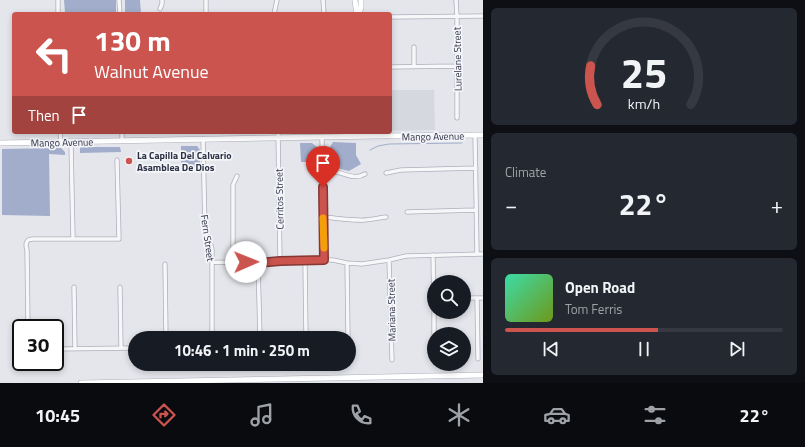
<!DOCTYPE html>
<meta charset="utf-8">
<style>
:root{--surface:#171b24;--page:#242831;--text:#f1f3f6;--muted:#9ea1a6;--line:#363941;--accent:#cb544f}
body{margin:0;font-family:"Titillium Web",sans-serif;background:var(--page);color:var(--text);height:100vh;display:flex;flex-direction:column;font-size:15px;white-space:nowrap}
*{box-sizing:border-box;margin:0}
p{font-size:13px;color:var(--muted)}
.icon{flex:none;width:22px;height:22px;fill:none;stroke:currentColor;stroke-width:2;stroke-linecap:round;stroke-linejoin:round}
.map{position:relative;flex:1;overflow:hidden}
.details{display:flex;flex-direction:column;gap:8px;padding:8px;background:#0d0f14;width:322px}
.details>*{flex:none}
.guide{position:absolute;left:12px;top:12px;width:380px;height:122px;border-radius:4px;box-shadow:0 2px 6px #0003;background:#cb544f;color:#fff;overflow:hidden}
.fabs{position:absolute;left:427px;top:275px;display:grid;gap:8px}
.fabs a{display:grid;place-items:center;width:44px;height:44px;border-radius:50%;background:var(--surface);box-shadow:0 2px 6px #0003;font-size:20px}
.speed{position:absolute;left:12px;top:319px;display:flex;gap:8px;font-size:20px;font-weight:700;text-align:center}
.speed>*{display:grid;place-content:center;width:52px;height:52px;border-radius:50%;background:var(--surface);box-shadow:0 2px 6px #0003;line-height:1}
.speed .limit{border:2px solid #111;border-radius:6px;background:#fff;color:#111}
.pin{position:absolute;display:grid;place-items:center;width:34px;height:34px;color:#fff;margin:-41px -17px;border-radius:50% 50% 50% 0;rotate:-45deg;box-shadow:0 0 4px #0007}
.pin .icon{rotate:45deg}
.me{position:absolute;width:44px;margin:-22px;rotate:89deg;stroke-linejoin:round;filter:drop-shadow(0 0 3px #0008)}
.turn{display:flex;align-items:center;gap:14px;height:84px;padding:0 16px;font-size:18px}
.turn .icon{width:52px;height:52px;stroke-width:2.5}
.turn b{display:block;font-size:28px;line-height:34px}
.then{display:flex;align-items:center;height:38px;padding:0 16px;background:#0003;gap:8px;font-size:15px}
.big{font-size:30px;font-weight:700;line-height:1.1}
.details .widget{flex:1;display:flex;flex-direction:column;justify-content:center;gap:6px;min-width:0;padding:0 14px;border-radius:6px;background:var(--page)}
.details .dial{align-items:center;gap:0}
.dial svg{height:104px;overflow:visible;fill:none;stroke:var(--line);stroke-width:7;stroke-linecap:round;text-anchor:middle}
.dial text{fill:var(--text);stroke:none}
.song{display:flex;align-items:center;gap:12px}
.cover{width:48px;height:48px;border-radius:6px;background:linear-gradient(135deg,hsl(160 70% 55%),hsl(80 70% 35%))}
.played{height:4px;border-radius:2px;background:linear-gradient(90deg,var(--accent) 55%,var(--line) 55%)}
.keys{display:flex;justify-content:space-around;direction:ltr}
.heat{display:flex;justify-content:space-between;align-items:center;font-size:22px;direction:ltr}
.trip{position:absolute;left:128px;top:331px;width:228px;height:40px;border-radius:20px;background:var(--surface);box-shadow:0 2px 6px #0003;font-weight:700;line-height:40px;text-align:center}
.tabs{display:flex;height:64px;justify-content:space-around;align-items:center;background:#090b0e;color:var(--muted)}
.tabs .icon{width:28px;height:28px}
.tabs .selected{color:var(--accent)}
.tabs b{font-size:18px;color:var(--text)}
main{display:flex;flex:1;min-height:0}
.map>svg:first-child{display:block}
.built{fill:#d6d8e0}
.water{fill:#a1adca}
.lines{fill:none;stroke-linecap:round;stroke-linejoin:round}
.stream{stroke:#a1adca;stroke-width:1}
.street-casing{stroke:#adafba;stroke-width:5}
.secondary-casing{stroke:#adafba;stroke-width:6}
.street{stroke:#f7f7fa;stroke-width:3.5}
.secondary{stroke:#fff;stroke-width:5}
.route-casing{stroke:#843733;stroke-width:10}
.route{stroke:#cb544f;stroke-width:7}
.slow{stroke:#f59e0b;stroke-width:7}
.poi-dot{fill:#cb544f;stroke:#f4f5f9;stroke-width:1.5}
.labels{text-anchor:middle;stroke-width:3.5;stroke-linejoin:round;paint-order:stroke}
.street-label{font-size:10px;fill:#2c3044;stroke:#f4f5f9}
.poi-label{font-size:10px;font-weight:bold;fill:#2c3044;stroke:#f4f5f9;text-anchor:start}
</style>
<main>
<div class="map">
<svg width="483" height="383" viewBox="0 0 483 383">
<rect width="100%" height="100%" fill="#e4e6ec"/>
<path class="built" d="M390 90H434L435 130 390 131Z"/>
<path class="water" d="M64 0H116V14L65 13Z
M125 0H140L141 14H125Z
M333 142 356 143V155L361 164 349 171 331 167 328 163 330 147Z
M300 143H312L317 147V162H301Z
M181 146H197L200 150V168L181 167Z
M80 147H120L121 152 80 153Z
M61 148 65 152V155L49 154 50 216 2 215V149Z"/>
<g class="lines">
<path class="stream" d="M370 150 378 146 389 144 462 143"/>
<g class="street-casing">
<path id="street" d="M58 0V14
M119 0 120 14
M206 0V14
M323 0 324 14
M456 0 457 17V118
M160 9 162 4V0
M274 14 277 0
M390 17 483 16
M414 47V67
M390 67 457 66
M60 132 61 142
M122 132V141
M278 132 280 261
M475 135 477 254
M322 138 324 260
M203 139 205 229C206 237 211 242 212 249V338
M71 142 73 239
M323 172C327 172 332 172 336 172 347 174 355 180 365 174
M386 173 401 170 476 168
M407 212 476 210
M323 217C335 218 346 220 358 220 367 221 377 218 386 217
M433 255 434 311
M389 260 392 360
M305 261 306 338
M212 262 258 263 280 261 324 260H333L347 263 362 264 389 260 406 256 483 254
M233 262V185L237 176
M258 263 260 338
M347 263 348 338
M165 264 166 338
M74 287 75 349
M120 287 121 348
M464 298H483
M477 298 478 359
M434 312V334
M28 328 27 250C25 244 26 239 33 239H119L117 160
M55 349 135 348"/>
</g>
<g class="secondary-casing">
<path id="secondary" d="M355 0 356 8 357 14
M359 14 361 7V0
M0 143 376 136 483 135
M81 383 483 375"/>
</g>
<use href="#street" class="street"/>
<use href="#secondary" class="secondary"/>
</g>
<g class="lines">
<g class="route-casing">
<path id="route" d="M246 262 258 263 280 261 324 260 323 187"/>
</g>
<use href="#route" class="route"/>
<path class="slow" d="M323 218 324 248"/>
</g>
<circle class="poi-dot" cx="129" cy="161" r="4"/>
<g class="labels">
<g class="street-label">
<text transform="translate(457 59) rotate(-91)" y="4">Lurelane Street</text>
<text transform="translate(433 136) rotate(-1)" y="4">Mango Avenue</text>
<text transform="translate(62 142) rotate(-1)" y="4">Mango Avenue</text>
<text transform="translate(279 199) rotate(-91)" y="4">Cerritos Street</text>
<text transform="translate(208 238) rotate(82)" y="4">Fern Street</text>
<text transform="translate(391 310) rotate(-91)" y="4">Mariana Street</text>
</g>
<g class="poi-label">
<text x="137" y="159">La Capilla Del Calvario<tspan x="137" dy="12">Asamblea De Dios</tspan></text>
</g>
</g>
</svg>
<div class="fabs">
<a><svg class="icon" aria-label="search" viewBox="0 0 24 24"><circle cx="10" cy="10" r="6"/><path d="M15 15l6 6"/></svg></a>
<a><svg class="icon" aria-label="layers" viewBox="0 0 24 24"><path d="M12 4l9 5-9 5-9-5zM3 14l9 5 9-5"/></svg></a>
</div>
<div class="speed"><div class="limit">30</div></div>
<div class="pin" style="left:323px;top:187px;background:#d93025"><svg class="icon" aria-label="arrive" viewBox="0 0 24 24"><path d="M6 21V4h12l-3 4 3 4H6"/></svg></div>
<svg class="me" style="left:246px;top:262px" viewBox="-20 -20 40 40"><circle r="19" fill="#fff"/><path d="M0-13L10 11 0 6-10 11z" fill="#cb544f"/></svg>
<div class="trip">10:46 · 1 min · 250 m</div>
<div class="guide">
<div class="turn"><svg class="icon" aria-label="left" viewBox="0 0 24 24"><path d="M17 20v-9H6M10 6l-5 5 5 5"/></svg><div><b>130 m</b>Walnut Avenue</div></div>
<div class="then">Then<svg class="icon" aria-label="arrive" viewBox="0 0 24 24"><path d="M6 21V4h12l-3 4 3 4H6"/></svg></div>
</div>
</div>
<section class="details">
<div class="widget dial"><svg viewBox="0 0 100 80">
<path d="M14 69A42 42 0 1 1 86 69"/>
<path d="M14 69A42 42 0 0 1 9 39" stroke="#cb544f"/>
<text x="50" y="56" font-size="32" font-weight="700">25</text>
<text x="50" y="72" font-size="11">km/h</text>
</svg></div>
<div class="widget"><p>Climate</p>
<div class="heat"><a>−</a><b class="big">22°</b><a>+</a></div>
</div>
<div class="widget">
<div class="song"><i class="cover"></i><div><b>Open Road</b><p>Tom Ferris</p></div></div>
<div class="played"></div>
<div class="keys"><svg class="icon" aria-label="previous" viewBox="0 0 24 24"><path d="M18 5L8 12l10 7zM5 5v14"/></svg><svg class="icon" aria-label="pause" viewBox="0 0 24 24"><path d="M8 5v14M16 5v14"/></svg><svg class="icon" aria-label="next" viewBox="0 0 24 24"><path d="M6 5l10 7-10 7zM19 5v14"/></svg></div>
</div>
</section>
</main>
<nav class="tabs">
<b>10:45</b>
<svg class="icon selected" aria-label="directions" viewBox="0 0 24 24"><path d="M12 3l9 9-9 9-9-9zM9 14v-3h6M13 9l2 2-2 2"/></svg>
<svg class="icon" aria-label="music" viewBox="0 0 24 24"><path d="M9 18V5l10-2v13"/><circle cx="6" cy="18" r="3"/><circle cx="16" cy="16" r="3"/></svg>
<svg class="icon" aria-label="phone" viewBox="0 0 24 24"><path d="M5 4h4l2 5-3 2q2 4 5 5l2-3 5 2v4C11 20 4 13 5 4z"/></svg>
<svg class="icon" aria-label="climate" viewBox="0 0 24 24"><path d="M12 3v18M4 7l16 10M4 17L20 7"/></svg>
<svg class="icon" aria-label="car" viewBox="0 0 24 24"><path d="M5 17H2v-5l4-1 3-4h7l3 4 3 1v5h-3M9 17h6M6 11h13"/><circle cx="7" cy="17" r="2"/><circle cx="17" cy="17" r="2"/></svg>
<svg class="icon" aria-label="filters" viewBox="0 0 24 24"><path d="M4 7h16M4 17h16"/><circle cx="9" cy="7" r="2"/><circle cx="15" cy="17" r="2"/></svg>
<b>22°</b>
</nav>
